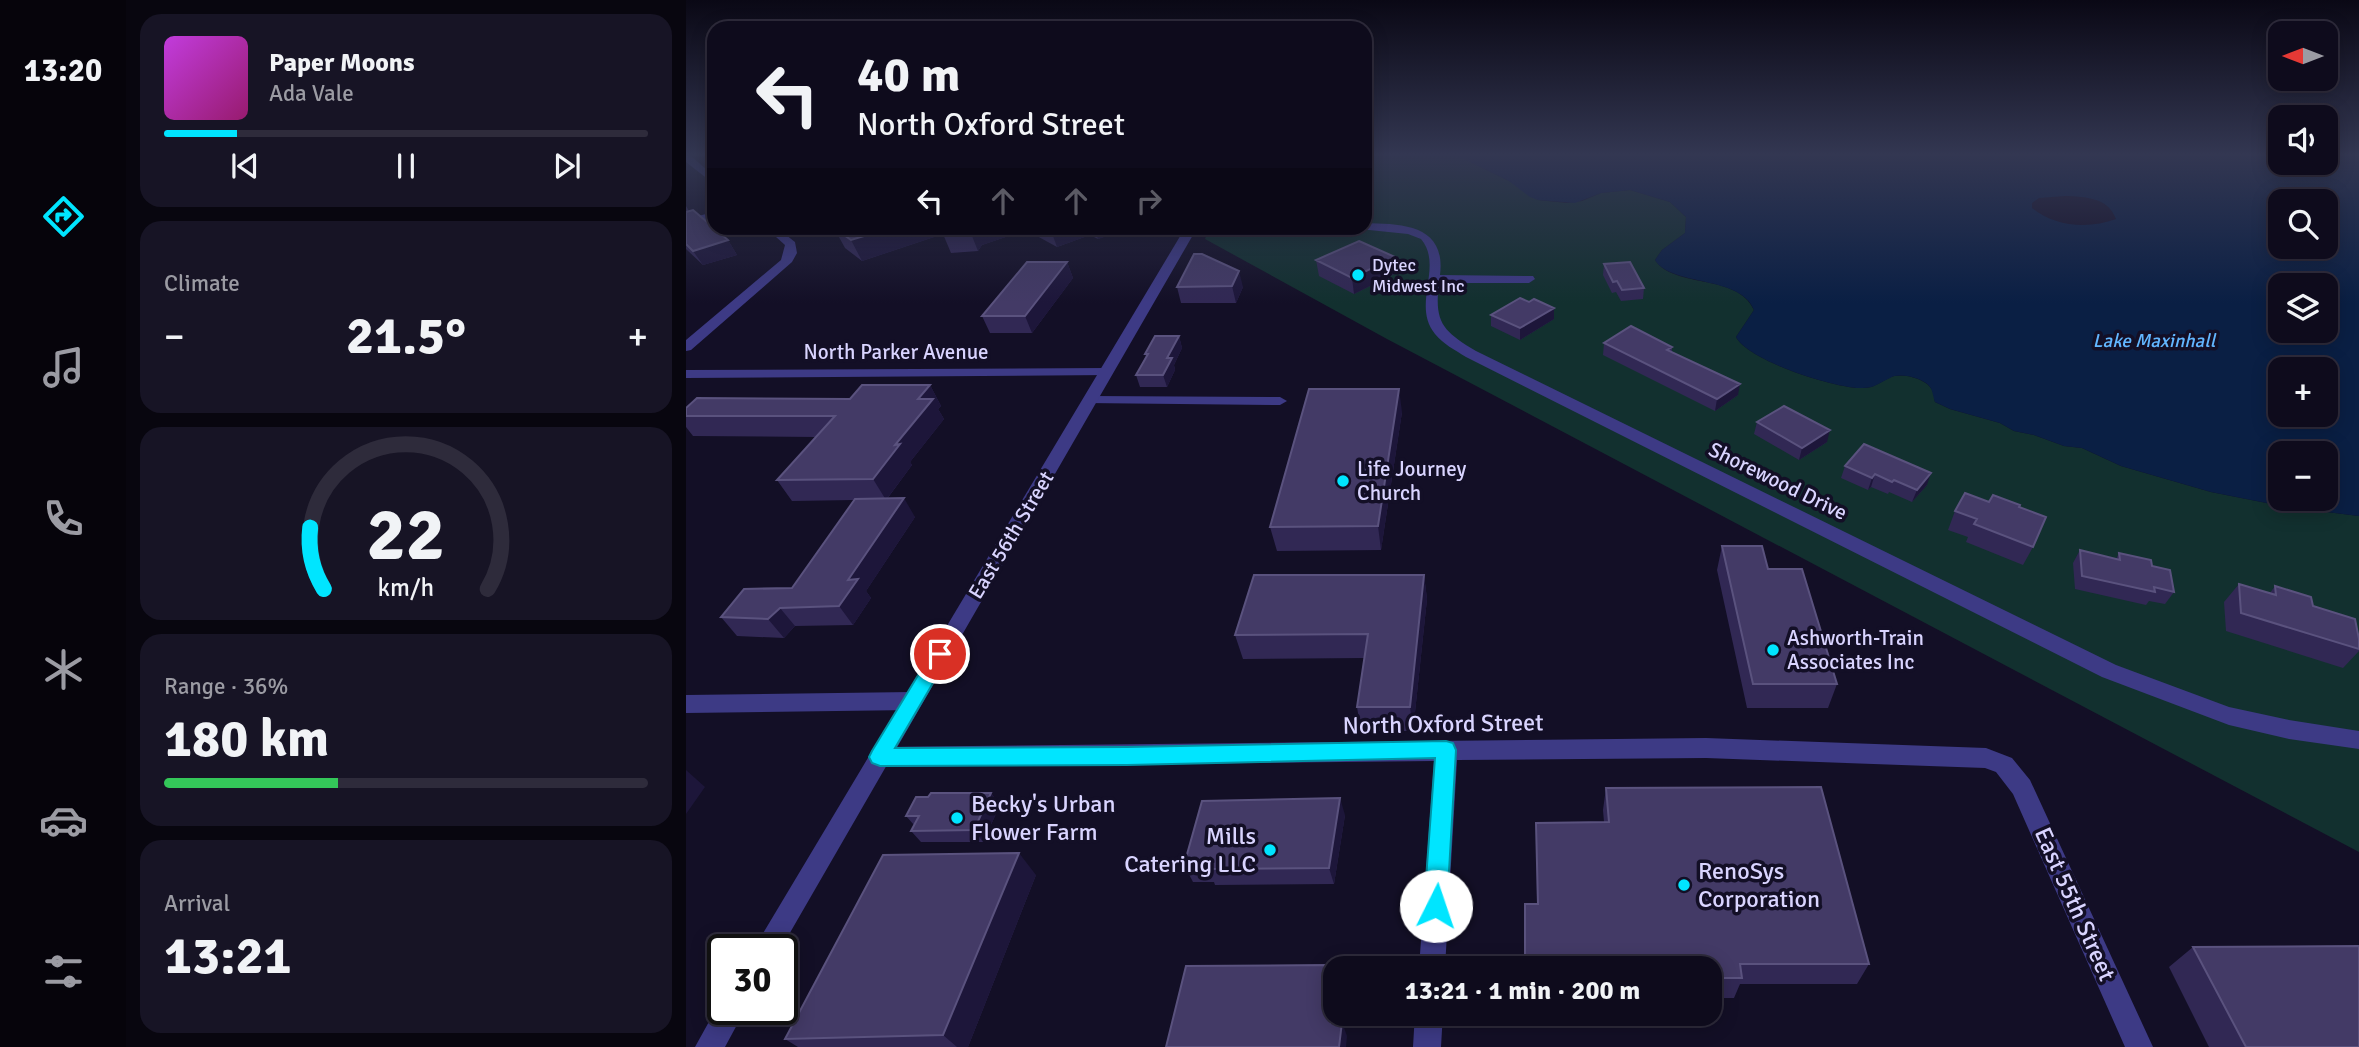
<!DOCTYPE html>
<meta charset="utf-8">
<style>
:root{--surface:#0e0b1c;--page:#171425;--text:#f1f3f6;--muted:#9b9ba3;--line:#2e2b3b;--accent:#00e5ff}
body{margin:0;font-family:Signika,sans-serif;background:var(--page);color:var(--text);height:100vh;display:flex;flex-direction:column;font-size:26px;white-space:nowrap}
*{box-sizing:border-box;margin:0}
p{font-size:23px;color:var(--muted)}
.icon{flex:none;width:38px;height:38px;fill:none;stroke:currentColor;stroke-width:2;stroke-linecap:round;stroke-linejoin:round}
.map{position:relative;flex:1;overflow:hidden}
.details{display:flex;flex-direction:column;gap:14px;padding:14px;background:#08060f;width:560px}
.details>*{flex:none}
.top-card{position:absolute;left:21px;top:21px;width:665px;height:214px;border-radius:21px;box-shadow:0 4px 18px #0003,0 0 0 2px var(--line);background:#0e0b1c;color:var(--text);overflow:hidden}
.needle{width:46px;rotate:270deg}
.tools{position:absolute;left:1582px;top:21px;display:grid;gap:14px}
.tools a{display:grid;place-items:center;width:70px;height:70px;border-radius:14px;background:var(--surface);box-shadow:0 4px 18px #0003,0 0 0 2px var(--line);font-size:35px}
.speed{position:absolute;left:21px;top:934px;display:flex;gap:14px;font-size:35px;font-weight:700;text-align:center}
.speed>*{display:grid;place-content:center;width:91px;height:91px;border-radius:50%;background:var(--surface);box-shadow:0 4px 18px #0003,0 0 0 2px var(--line);line-height:1}
.speed .limit{border:4px solid #111;border-radius:10px;background:#fff;color:#111}
.pin{position:absolute;display:grid;place-items:center;width:60px;height:60px;color:#fff;margin:-30px;border:4px solid #fff;border-radius:50%;box-shadow:0 2px 7px #0007}
.me{position:absolute;width:77px;margin:-38px;rotate:4deg;stroke-linejoin:round;filter:drop-shadow(0 0 5px #0008)}
.turn{display:flex;align-items:center;gap:24px;height:147px;padding:0 35px;font-size:32px}
.turn .icon{width:91px;height:91px;stroke-width:2.5}
.turn b{display:block;font-size:49px;line-height:60px}
.lanes{display:flex;align-items:center;height:66px;padding:0 35px;background:#0003;justify-content:center;gap:35px;direction:ltr}
.lanes .off{opacity:.35}
.big{font-size:52px;font-weight:800;line-height:1.1}
.details .card{flex:1;display:flex;flex-direction:column;justify-content:center;gap:10px;min-width:0;padding:0 24px;border-radius:21px;background:var(--page)}
.details .dial{align-items:center;gap:0}
.dial svg{height:182px;overflow:visible;fill:none;stroke:var(--line);stroke-width:7;stroke-linecap:round;text-anchor:middle}
.dial text{fill:var(--text);stroke:none}
.song{display:flex;align-items:center;gap:21px}
.cover{width:84px;height:84px;border-radius:10px;background:linear-gradient(135deg,hsl(290 70% 55%),hsl(320 70% 35%))}
.played{height:7px;border-radius:4px;background:linear-gradient(90deg,var(--accent) 15%,var(--line) 15%)}
.keys{display:flex;justify-content:space-around;direction:ltr}
.heat{display:flex;justify-content:space-between;align-items:center;font-size:38px;direction:ltr}
.charge{height:10px;border-radius:5px;background:linear-gradient(90deg,#34c759 36%,var(--line) 0)}
.trip{position:absolute;left:637px;top:956px;width:399px;height:70px;border-radius:21px;background:var(--surface);box-shadow:0 4px 18px #0003,0 0 0 2px var(--line);font-weight:800;line-height:70px;text-align:center}
main{display:flex;flex:1;min-height:0}
.tabs{display:flex;flex-direction:column;width:126px;justify-content:space-around;align-items:center;background:#06040b;color:var(--muted)}
.tabs .icon{width:49px;height:49px}
.tabs .active{color:var(--accent)}
.tabs b{font-size:32px;color:var(--text)}
.map>svg:first-child{display:block}
.green{fill:#12302f}
.water{fill:#0a1f44;fill-rule:evenodd}
.lines{fill:none;stroke-linecap:round;stroke-linejoin:round}
.minor{fill:#3d3a85;fill-rule:evenodd}
.tertiary{fill:#3d3a85;fill-rule:evenodd}
.wall{fill:#312854}
.shaded-wall{fill:#1d163a}
.building{fill:#433a66;stroke:#5a527e;stroke-width:2}
.route{fill:#00e5ff;stroke:#0095a6;stroke-width:2}
.poi-dot{fill:#00e5ff;stroke:#130f26;stroke-width:2.5}
.labels{text-anchor:middle;stroke-width:7;stroke-linejoin:round;paint-order:stroke}
.far-poi-label{font-size:18px;fill:#d9d4ff;stroke:#130f26;text-anchor:start}
.far-water-label{font-size:19px;font-style:italic;fill:#62b6ff;stroke:#130f26}
.street-label{font-size:21px;fill:#d9d4ff;stroke:#130f26}
.poi-label{font-size:21px;fill:#d9d4ff;stroke:#130f26;text-anchor:start}
.near-street-label{font-size:24px;fill:#d9d4ff;stroke:#130f26}
.near-poi-label{font-size:24px;fill:#d9d4ff;stroke:#130f26;text-anchor:start}
</style>
<main>
<nav class="tabs">
<b>13:20</b>
<svg class="icon active" aria-label="directions" viewBox="0 0 24 24"><path d="M12 3l9 9-9 9-9-9zM9 14v-3h6M13 9l2 2-2 2"/></svg>
<svg class="icon" aria-label="music" viewBox="0 0 24 24"><path d="M9 18V5l10-2v13"/><circle cx="6" cy="18" r="3"/><circle cx="16" cy="16" r="3"/></svg>
<svg class="icon" aria-label="phone" viewBox="0 0 24 24"><path d="M5 4h4l2 5-3 2q2 4 5 5l2-3 5 2v4C11 20 4 13 5 4z"/></svg>
<svg class="icon" aria-label="climate" viewBox="0 0 24 24"><path d="M12 3v18M4 7l16 10M4 17L20 7"/></svg>
<svg class="icon" aria-label="car" viewBox="0 0 24 24"><path d="M5 17H2v-5l4-1 3-4h7l3 4 3 1v5h-3M9 17h6M6 11h13"/><circle cx="7" cy="17" r="2"/><circle cx="17" cy="17" r="2"/></svg>
<svg class="icon" aria-label="filters" viewBox="0 0 24 24"><path d="M4 7h16M4 17h16"/><circle cx="9" cy="7" r="2"/><circle cx="15" cy="17" r="2"/></svg>
</nav>
<section class="details">
<div class="card">
<div class="song"><i class="cover"></i><div><b>Paper Moons</b><p>Ada Vale</p></div></div>
<div class="played"></div>
<div class="keys"><svg class="icon" aria-label="previous" viewBox="0 0 24 24"><path d="M18 5L8 12l10 7zM5 5v14"/></svg><svg class="icon" aria-label="pause" viewBox="0 0 24 24"><path d="M8 5v14M16 5v14"/></svg><svg class="icon" aria-label="next" viewBox="0 0 24 24"><path d="M6 5l10 7-10 7zM19 5v14"/></svg></div>
</div>
<div class="card"><p>Climate</p>
<div class="heat"><a>−</a><b class="big">21.5°</b><a>+</a></div>
</div>
<div class="card dial"><svg viewBox="0 0 100 80">
<path d="M14 69A42 42 0 1 1 86 69"/>
<path d="M14 69A42 42 0 0 1 8 42" stroke="#00e5ff"/>
<text x="50" y="56" font-size="32" font-weight="700">22</text>
<text x="50" y="72" font-size="11">km/h</text>
</svg></div>
<div class="card"><p>Range · 36%</p><b class="big">180 km</b><div class="charge"></div></div>
<div class="card"><p>Arrival</p><b class="big">13:21</b></div>
</section>
<div class="map">
<svg width="1673" height="1047" viewBox="0 0 1673 1047">
<rect width="100%" height="100%" fill="#130f26"/>
<path class="green" d="M679 156H772L823 181 852 200 881 203 896 201 915 193 944 190 984 202 1000 217 999 233 976 250 969 260C988 289 1052 273 1068 310L1050 337C1063 361 1146 387 1174 388 1186 389 1193 383 1203 378 1214 372 1237 378 1244 387 1248 391 1248 397 1249 402L1264 409 1314 423 1328 431 1348 435 1378 446 1396 448 1435 466 1525 492 1601 507 1673 516V852L701 339 519 239 523 228H679Z"/>
<path class="water" d="M772 156H1594V163H1640V156H1673V516L1601 507 1525 492 1435 466 1396 448 1378 446 1348 435 1328 431 1314 423 1264 409 1249 402C1247 397 1247 391 1244 387 1238 378 1213 372 1204 378 1193 383 1187 389 1174 388 1146 387 1063 361 1050 337L1068 310C1055 275 986 287 969 260L976 250 999 233 1000 217 984 202 944 190 915 193 889 203 852 200 844 197 823 181ZM1379 196C1399 197 1422 197 1430 219 1403 229 1369 227 1346 208V203L1353 198ZM1640 201V247H1594V201ZM1594 285H1640V331H1594ZM1594 369H1640V415H1594ZM1594 453H1640V499H1594Z"/>
<g class="lines">
<path class="minor" d="M0 156H5L28 176V184L0 162Z
M28 212V219L0 226V219Z
M679 223C718 224 760 225 754 275L847 276 849 279 843 283H753C748 323 757 331 790 351L1430 665 1543 707 1603 720 1673 731V749L1603 739 1543 725 1416 677 780 357C769 350 757 344 749 334 725 305 758 266 735 239L722 234 683 230 569 231 563 228H679Z
M80 228H91L109 242 111 253 106 262 5 350 0 351V340L95 260 99 245Z
M420 368 427 372 425 375 0 378V370Z
M404 396 594 397 601 401 594 405 399 403 397 400Z
M226 692 233 695 237 701 233 707 226 710 0 713V695Z
M1020 738 1300 748 1326 758 1344 780 1467 1047H1439L1327 794 1310 772 1299 768 1020 758 771 760 759 968H733L748 761 194 767 186 764 183 757 186 750 194 747Z
M729 1013H757L755 1047H727Z"/>
<path class="tertiary" d="M499 228H511L94 950H67Z
M35 1000 37 1010H59L39 1047H9Z"/>
</g>
<path class="wall" d="M0 206 3 211 42 240 51 255 17 265 0 249Z
M148 228H437L438 230 412 239 404 235 371 247 340 230 296 245 292 251 265 253 257 234 176 261 159 248Z
M508 254 557 287 550 303H495L491 287Z
M709 257 710 273 668 294 633 276 630 260Z
M381 262 387 278 346 333H304L296 316Z
M918 264 958 288 957 299 935 301 930 292 926 293 917 275Z
M805 315 868 319 834 340 805 326Z
M493 336 496 348 488 365 489 370 481 387H454L450 375 460 356 459 354Z
M918 343 986 347V352L1052 395 1029 411 917 355Z
M244 385 255 406 252 409 258 419 224 462 226 465 201 499 229 517 180 591 185 598 167 625 109 626 98 638 51 636 35 617 106 588 168 500 106 501 91 480 130 437 7 436 0 427V408L164 399Z
M716 412 695 550 591 551 584 527Z
M1071 422 1141 442 1113 460 1068 434Z
M1159 466 1241 485 1226 502 1203 492 1202 494 1185 487 1182 490 1155 478Z
M1303 502 1333 507 1347 547 1337 565 1280 542 1282 537 1262 530 1269 511Z
M1036 546 1082 569 1151 684 1142 708H1061L1031 570Z
M1394 550 1430 559 1433 553 1466 566 1488 592 1479 604 1463 601 1460 605 1389 589 1387 563Z
M738 575 741 599 727 731H675L671 707 678 658 557 659 549 635Z
M1553 584 1584 593 1589 586 1627 606 1673 639V651L1657 668 1540 631 1538 602Z
M920 788 1183 964 1171 984H1054L1048 998H1024V968H839V904H851L850 823 918 822 917 810Z
M305 793 314 805 297 842H235L225 831 228 825 220 816 242 797Z
M659 815 648 884 529 885 528 882H507L498 865Z
M350 875 282 1047H112L99 1039Z
M1507 947 1673 1047H1523L1483 967Z"/>
<path class="shaded-wall" d="M205 228H275L256 233 257 234 176 261 165 240Z
M286 228H339L340 230 296 245 292 251 284 231Z
M364 228H401L404 235 371 247Z
M408 228H437L438 230 412 239Z
M42 240 51 255 17 265 7 251Z
M709 257 710 273 668 294 666 278Z
M381 262 387 278 346 333 339 316Z
M553 271 557 287 550 303 546 286Z
M868 308V319L834 340V328Z
M493 336 496 348 488 365 489 370 481 387 477 375 481 358Z
M1054 384 1052 395 1029 411 1031 399Z
M244 385 255 406 252 409 258 419 224 462 226 465 200 500 187 479 209 445 232 399Z
M713 389 716 412 695 550 692 526Z
M1144 430 1141 442 1113 460 1116 448Z
M1245 473 1241 485 1226 502 1231 490Z
M1189 474 1185 487 1182 490 1186 478Z
M218 498 229 517 180 591 185 598 167 625 153 606 162 580Z
M738 575 741 599 727 731 724 707Z
M94 608 109 626 98 638 82 619Z
M0 770 19 787 0 814Z
M305 793 314 805 297 842 288 830Z
M654 798 659 815 648 884 643 868Z
M333 853 350 875 282 1047H271L257 1035Z
M641 965 646 980 641 1018 636 1003Z
M647 1003 649 1008V1013H651L653 1017 651 1037 645 1023Z
M656 1022 661 1036 660 1047H653Z"/>
<path class="building" d="M7 210 42 240 7 251 0 244V212Z
M148 228H205L165 240Z
M260 228H286L284 231 256 233Z
M673 241 709 257 666 278 630 260Z
M508 254H516L553 271 546 286 491 287Z
M341 262H381L339 316H296Z
M944 262 958 288 936 290 931 281 927 282 918 264Z
M834 298 843 302 848 299 868 308 834 328 805 315Z
M945 326 986 347 981 350 1054 384 1031 399 918 343Z
M469 336H493L481 358H486L477 375H450L462 354H459Z
M176 385H244L232 399H247L209 445 214 444 187 479 91 480 149 416H0V408L11 398 164 399Z
M623 389H713L692 526 584 527Z
M1098 406 1144 430 1116 448 1071 422Z
M1178 444 1245 473 1231 490 1208 480 1206 482 1189 474 1186 478 1159 466Z
M1279 493 1303 502 1307 495 1334 505 1333 507 1360 517 1347 547 1288 524 1291 519 1269 511Z
M218 498 162 580 172 579 153 606 94 608 82 619 35 617 58 589 106 588 169 499Z
M1036 546H1076L1082 569H1116L1151 684H1067Z
M1394 550 1434 560 1433 553 1465 560 1466 566 1484 570 1488 592 1468 587 1469 592 1396 576Z
M568 575H738L724 707H671L682 634 549 635Z
M1553 584 1590 595 1589 586 1625 597 1627 606 1669 619 1673 639V649L1555 613Z
M1135 787 1183 964H1054L1056 978H1024V968H930V965H839V904H852L850 823 923 822 920 788Z
M245 793H305L288 830 225 831 233 816H220L230 797H242Z
M654 798 643 868 521 869 522 865H498L516 801Z
M333 853 257 1035 99 1039 197 855Z
M1673 946V1047H1560L1507 947Z
M641 965 636 1003H647L645 1023 656 1022 653 1047H480L500 966Z"/>
<linearGradient id="sky" x2="0" y2="1"><stop stop-color="#0a0815"/><stop offset="0.51" stop-color="#333752"/><stop offset="1" stop-color="#333752" stop-opacity="0"/></linearGradient>
<rect width="1673" height="303" fill="url(#sky)"/>
<path class="route" d="M254 646 261 649 264 654 209 748 441 747 760 741 767 743 770 750 761 906 758 914 750 917 741 914 738 906 749 758 441 765 194 766 186 763 183 757 186 751 248 649Z"/>
<g class="poi-dot">
<circle cx="672" cy="275" r="7"/>
<circle cx="657" cy="481" r="7"/>
<circle cx="1087" cy="650" r="7"/>
<circle cx="271" cy="818" r="7"/>
<circle cx="584" cy="850" r="7"/>
<circle cx="998" cy="885" r="7"/>
</g>
<g class="labels">
<g class="far-poi-label">
<text x="686" y="271">Dytec<tspan x="686" dy="21">Midwest Inc</tspan></text>
</g>
<g class="far-water-label">
<text x="1468" y="347">Lake Maxinhall</text>
</g>
<g class="street-label">
<text x="210" y="359">North Parker Avenue</text>
<text transform="translate(1092 481) rotate(26)" y="7">Shorewood Drive</text>
<text transform="translate(325 535) rotate(-59)" y="7">East 56th Street</text>
</g>
<g class="poi-label">
<text x="671" y="476">Life Journey<tspan x="671" dy="24">Church</tspan></text>
<text x="1101" y="645">Ashworth-Train<tspan x="1101" dy="24">Associates Inc</tspan></text>
</g>
<g class="near-street-label">
<text transform="translate(757 724) rotate(-1)" y="8">North Oxford Street</text>
<text transform="translate(1389 904) rotate(66)" y="8">East 55th Street</text>
</g>
<g class="near-poi-label">
<text x="285" y="812">Becky's Urban<tspan x="285" dy="28">Flower Farm</tspan></text>
<text x="570" y="844" text-anchor="end">Mills<tspan x="570" dy="28">Catering LLC</tspan></text>
<text x="1012" y="879">RenoSys<tspan x="1012" dy="28">Corporation</tspan></text>
</g>
</g>
</svg>
<div class="tools">
<a><svg class="needle" viewBox="-14 -14 28 28"><path d="M0-13l5 13h-10z" fill="#e53935"/><path d="M0 13l5-13h-10z" fill="#9b9ba3"/></svg></a>
<a><svg class="icon" aria-label="sound" viewBox="0 0 24 24"><path d="M4 9h4l5-4v14l-5-4H4zM17 9q2 3 0 6"/></svg></a>
<a><svg class="icon" aria-label="search" viewBox="0 0 24 24"><circle cx="10" cy="10" r="6"/><path d="M15 15l6 6"/></svg></a>
<a><svg class="icon" aria-label="layers" viewBox="0 0 24 24"><path d="M12 4l9 5-9 5-9-5zM3 14l9 5 9-5"/></svg></a>
<a>+</a>
<a>−</a>
</div>
<div class="speed"><div class="limit">30</div></div>
<div class="pin" style="left:254px;top:654px;background:#d93025"><svg class="icon" aria-label="arrive" viewBox="0 0 24 24"><path d="M6 21V4h12l-3 4 3 4H6"/></svg></div>
<svg class="me" style="left:750px;top:906px" viewBox="-20 -20 40 40"><circle r="19" fill="#fff"/><path d="M0-13L10 11 0 6-10 11z" fill="#00e5ff"/></svg>
<div class="trip">13:21 · 1 min · 200 m</div>
<div class="top-card">
<div class="turn"><svg class="icon" aria-label="left" viewBox="0 0 24 24"><path d="M17 20v-9H6M10 6l-5 5 5 5"/></svg><div><b>40 m</b>North Oxford Street</div></div>
<div class="lanes"><svg class="icon" aria-label="left" viewBox="0 0 24 24"><path d="M17 20v-9H6M10 6l-5 5 5 5"/></svg><svg class="icon off" aria-label="ahead" viewBox="0 0 24 24"><path d="M12 20V5M6 11l6-6 6 6"/></svg><svg class="icon off" aria-label="ahead" viewBox="0 0 24 24"><path d="M12 20V5M6 11l6-6 6 6"/></svg><svg class="icon off" aria-label="right" viewBox="0 0 24 24"><path d="M7 20v-9h11M14 6l5 5-5 5"/></svg></div>
</div>
</div>
</main>
